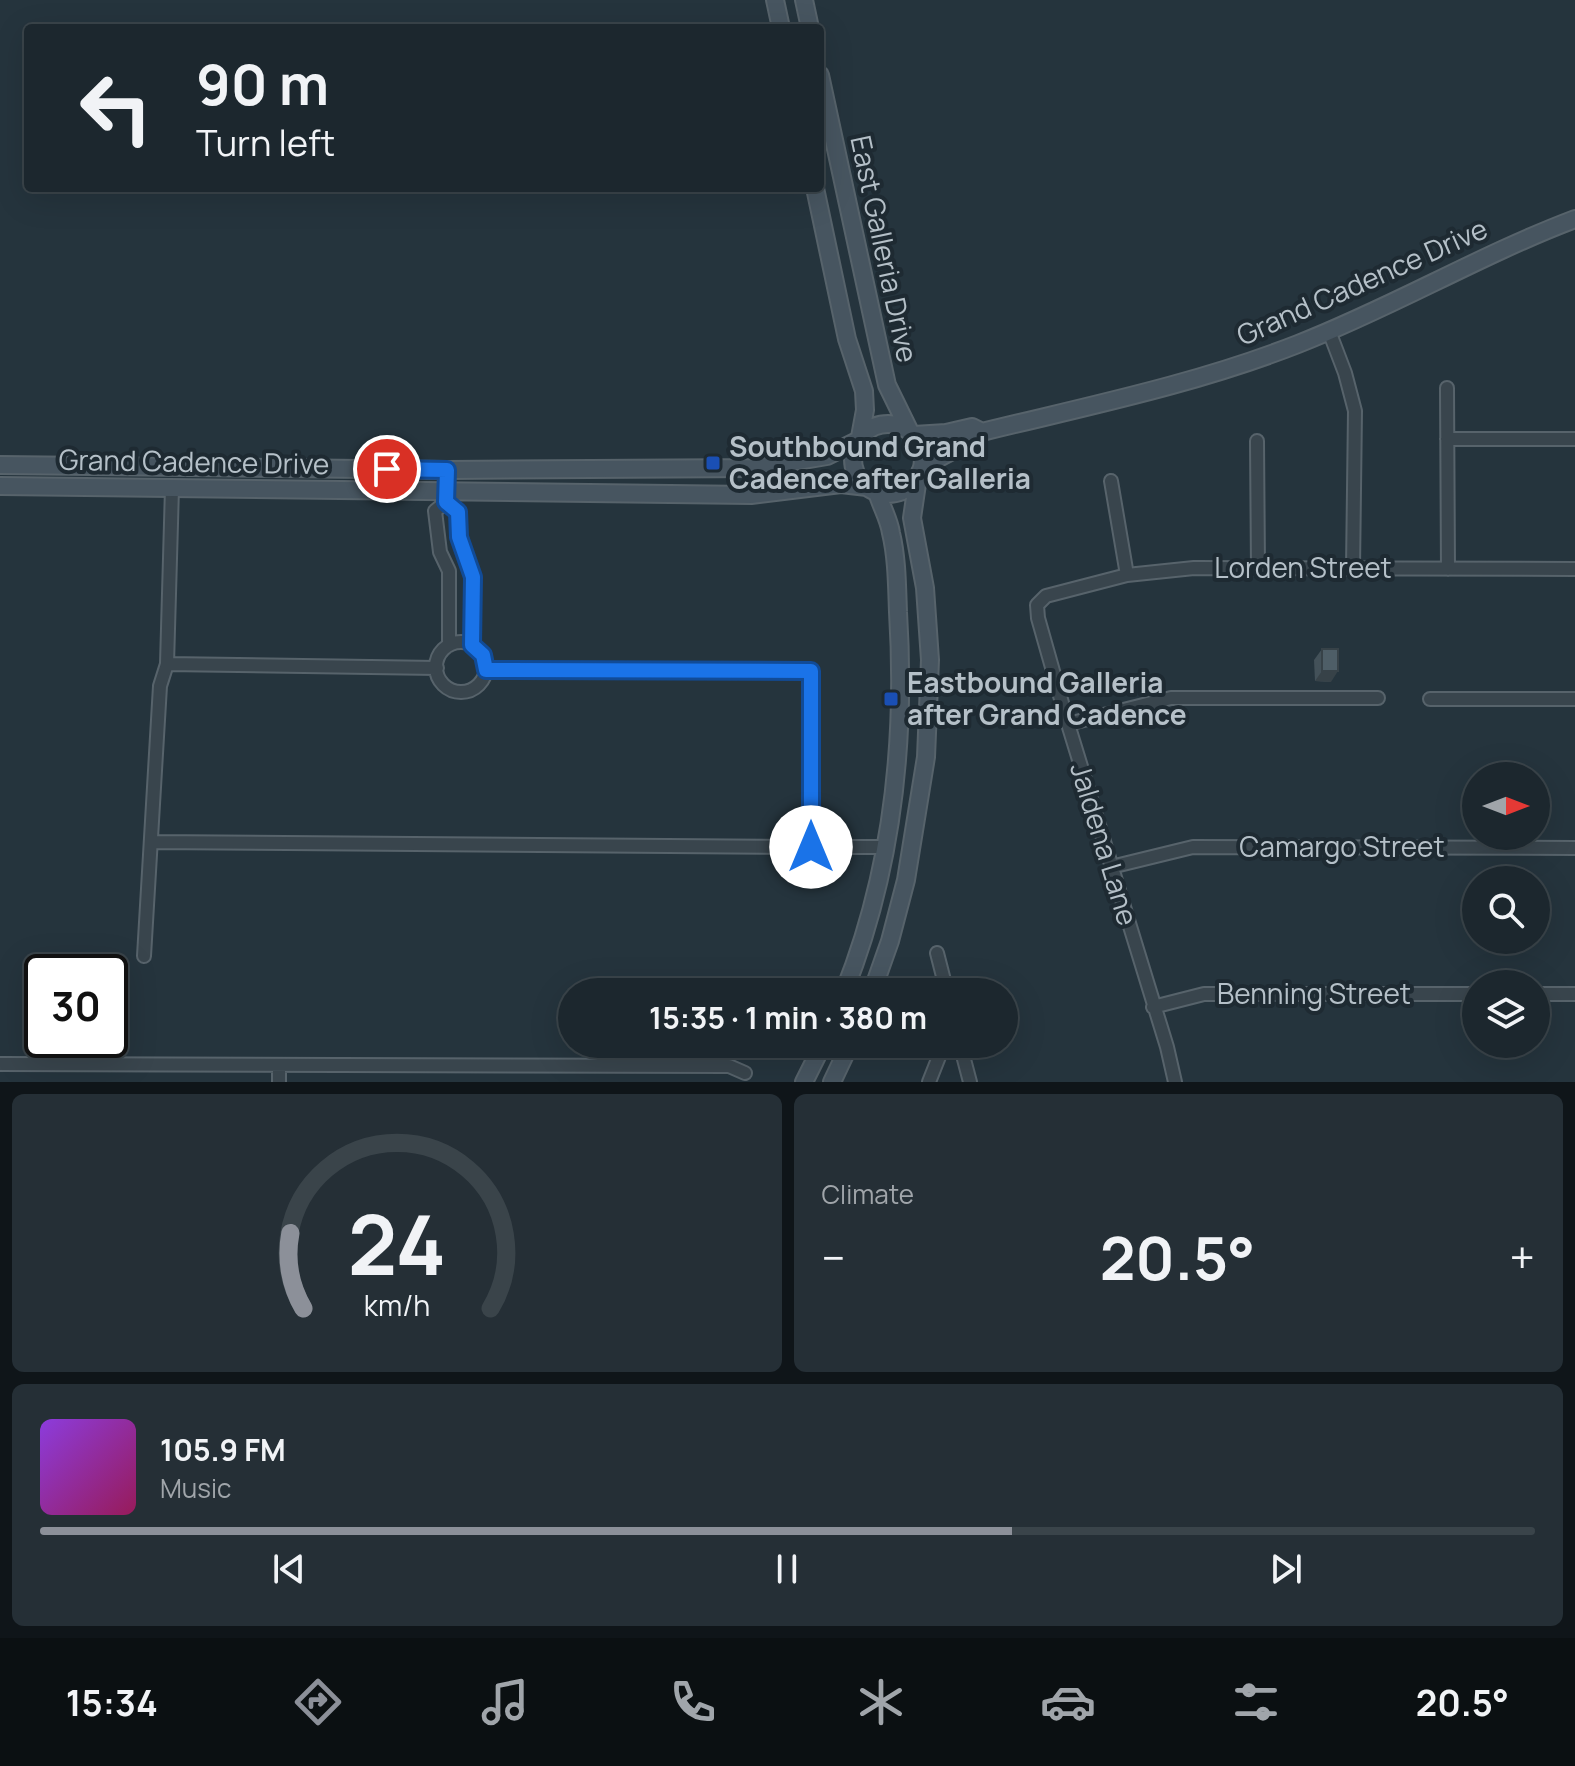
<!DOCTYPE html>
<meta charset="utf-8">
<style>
:root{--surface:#1c272e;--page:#252f36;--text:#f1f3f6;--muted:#a0a5aa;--line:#3a444a;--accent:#8c9099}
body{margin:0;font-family:Manrope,sans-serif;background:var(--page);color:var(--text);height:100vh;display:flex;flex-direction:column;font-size:30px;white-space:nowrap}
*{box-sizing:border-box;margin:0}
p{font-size:26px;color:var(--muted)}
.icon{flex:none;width:44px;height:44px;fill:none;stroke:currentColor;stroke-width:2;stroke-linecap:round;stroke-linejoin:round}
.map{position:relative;height:1082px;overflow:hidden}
.side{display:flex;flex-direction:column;gap:12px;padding:12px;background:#0f1519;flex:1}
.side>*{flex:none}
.top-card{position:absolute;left:24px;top:24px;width:800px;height:168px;border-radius:8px;box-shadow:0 8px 32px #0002,0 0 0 2px var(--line);background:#1c272e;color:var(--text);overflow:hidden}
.needle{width:52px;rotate:90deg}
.tools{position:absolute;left:1462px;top:762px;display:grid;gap:16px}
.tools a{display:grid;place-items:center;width:88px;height:88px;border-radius:50%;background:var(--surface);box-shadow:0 8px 32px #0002,0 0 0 2px var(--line);font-size:40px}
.speed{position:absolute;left:24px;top:954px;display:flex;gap:16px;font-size:40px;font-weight:700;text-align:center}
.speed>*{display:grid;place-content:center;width:104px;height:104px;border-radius:50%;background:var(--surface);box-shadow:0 8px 32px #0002,0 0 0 2px var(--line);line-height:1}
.speed .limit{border:4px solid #111;border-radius:12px;background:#fff;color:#111}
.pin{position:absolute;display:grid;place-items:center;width:68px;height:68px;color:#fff;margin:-34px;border:4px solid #fff;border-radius:50%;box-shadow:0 2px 8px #0007}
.me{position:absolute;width:88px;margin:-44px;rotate:0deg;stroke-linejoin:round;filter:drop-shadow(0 0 6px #0008)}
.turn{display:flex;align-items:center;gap:28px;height:168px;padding:0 40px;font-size:36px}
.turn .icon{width:104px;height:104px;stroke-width:2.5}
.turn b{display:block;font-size:56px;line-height:68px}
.big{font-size:60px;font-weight:700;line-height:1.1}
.side .card{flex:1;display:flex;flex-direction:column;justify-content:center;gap:12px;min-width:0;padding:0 28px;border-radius:12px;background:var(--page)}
.side .dial{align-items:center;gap:0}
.dial svg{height:208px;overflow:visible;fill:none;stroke:var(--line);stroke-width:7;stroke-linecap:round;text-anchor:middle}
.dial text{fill:var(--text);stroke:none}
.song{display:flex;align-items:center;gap:24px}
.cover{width:96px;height:96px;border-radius:12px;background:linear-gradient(135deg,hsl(270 70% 55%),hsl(330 70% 35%))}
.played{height:8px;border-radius:4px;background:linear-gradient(90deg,var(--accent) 65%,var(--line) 65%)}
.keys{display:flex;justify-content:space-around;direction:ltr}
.heat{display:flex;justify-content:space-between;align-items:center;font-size:44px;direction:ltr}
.side .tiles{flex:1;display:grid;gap:12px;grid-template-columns:1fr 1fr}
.card:last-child{grid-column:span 2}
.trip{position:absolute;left:558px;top:978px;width:460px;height:80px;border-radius:40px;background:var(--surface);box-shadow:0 8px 32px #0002,0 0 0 2px var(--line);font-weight:700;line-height:80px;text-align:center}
.tabs{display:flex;height:128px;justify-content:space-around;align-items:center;background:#0b1012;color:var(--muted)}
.tabs .icon{width:56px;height:56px}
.tabs .current{color:var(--accent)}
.tabs b{font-size:36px;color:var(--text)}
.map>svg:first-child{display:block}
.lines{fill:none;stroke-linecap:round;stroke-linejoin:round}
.street-casing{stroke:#57636b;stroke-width:16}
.secondary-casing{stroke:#57636b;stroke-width:20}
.street{stroke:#39454d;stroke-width:12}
.secondary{stroke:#475560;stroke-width:16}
.wall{fill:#435159}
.shaded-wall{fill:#374248}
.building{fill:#4e5e67;stroke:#374248;stroke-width:2}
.route-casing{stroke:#114b97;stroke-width:20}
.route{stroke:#1a73e8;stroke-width:14}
.transit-dot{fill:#1a4fb4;stroke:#1e2a32;stroke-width:3}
.labels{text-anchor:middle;stroke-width:8;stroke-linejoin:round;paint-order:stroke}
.street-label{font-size:28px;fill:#b5c0c8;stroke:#1e2a32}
.poi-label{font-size:28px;font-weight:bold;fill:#b5c0c8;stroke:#1e2a32;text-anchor:start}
</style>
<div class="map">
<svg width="1575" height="1082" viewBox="0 0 1575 1082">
<rect width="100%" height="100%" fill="#25343d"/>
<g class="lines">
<g class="street-casing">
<path id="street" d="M1329 331 1345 373 1355 411 1353 568
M1447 388 1448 569
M1447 439H1575
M1257 441 1258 568
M1111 481 1127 575
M446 491V502L458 512 459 537 473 577 472 645
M446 502 435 511 440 552 449 571V645
M436 667a25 25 0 1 1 50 0a25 25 0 1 1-50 0Z
M167 664 437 668
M1430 699H1575
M1068 724 1171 698H1378
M151 842 811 847V671L486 670
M811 847H885
M1111 867 1193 847 1575 848
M937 953 947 992
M144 956 160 686 167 664 172 488
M1536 994H1575
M1153 1007 1204 994H1476
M960 1044 970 1082
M0 1064 729 1066 745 1073
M279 1065V1082
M929 1082 944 1044
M1175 1082 1167 1047 1068 724 1038 618 1037 605 1046 596 1127 575 1194 568 1575 569"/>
</g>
<g class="secondary-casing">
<path id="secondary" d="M775 0 781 28
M804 0 810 28
M820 75 887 385 909 430
M815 188 847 339 864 391 865 410 860 437
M853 459a35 35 0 1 1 70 0a35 35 0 1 1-70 0Z
M914 435 946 433 972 427 982 432
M0 465 448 470 756 468 827 456 857 441
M920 472 939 458 975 439 982 432C1088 406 1196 384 1298 344 1393 307 1480 255 1575 219
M0 486 751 495 841 484 867 487
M844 992C892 872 906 740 898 612 897 586 897 558 891 533 889 519 881 506 877 492
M872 992 890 941 906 880 926 757 930 660 925 588 912 518 918 477
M804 1082 823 1044
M832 1082 850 1044"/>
</g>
<use href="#street" class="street"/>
<use href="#secondary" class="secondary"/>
</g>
<path class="wall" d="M1322 649 1331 682 1315 681 1314 660Z"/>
<path class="shaded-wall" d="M1322 671H1338L1331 682 1315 681Z"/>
<path class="building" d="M1322 649H1338V671H1322Z"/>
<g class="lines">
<g class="route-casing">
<path id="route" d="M387 469 447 470 446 502 458 512 459 537 473 577 472 645 483 655 486 670 811 671V847"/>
</g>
<use href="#route" class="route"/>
</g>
<g class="transit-dot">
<rect x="705" y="455" width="16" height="16" rx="4"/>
<rect x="883" y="691" width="16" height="16" rx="4"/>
</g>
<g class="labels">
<g class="street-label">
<text transform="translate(884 249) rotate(78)" y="10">East Galleria Drive</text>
<text transform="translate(1362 282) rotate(-24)" y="10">Grand Cadence Drive</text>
<text transform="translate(194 462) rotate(1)" y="10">Grand Cadence Drive</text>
<text x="1303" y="578">Lorden Street</text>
<text transform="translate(1104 844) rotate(73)" y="10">Jaldena Lane</text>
<text x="1342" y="857">Camargo Street</text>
<text x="1314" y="1004">Benning Street</text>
</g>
<g class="poi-label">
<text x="729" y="457">Southbound Grand<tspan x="729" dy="32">Cadence after Galleria</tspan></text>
<text x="907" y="693">Eastbound Galleria<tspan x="907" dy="32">after Grand Cadence</tspan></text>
</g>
</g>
</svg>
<div class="tools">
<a><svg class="needle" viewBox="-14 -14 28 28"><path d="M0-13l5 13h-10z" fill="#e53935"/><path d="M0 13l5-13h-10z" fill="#a0a5aa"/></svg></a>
<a><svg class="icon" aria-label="search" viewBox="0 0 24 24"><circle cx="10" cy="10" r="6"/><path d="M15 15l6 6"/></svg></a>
<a><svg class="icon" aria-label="layers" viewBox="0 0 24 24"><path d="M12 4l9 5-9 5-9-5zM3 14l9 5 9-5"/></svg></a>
</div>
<div class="speed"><div class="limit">30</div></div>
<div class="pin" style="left:387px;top:469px;background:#d93025"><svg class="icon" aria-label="arrive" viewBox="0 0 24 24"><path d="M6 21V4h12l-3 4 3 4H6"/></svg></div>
<svg class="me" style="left:811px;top:847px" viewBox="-20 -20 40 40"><circle r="19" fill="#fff"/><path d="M0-13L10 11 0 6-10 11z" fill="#1a73e8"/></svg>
<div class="trip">15:35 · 1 min · 380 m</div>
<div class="top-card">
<div class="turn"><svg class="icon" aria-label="left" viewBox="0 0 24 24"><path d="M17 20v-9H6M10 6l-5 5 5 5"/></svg><div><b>90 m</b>Turn left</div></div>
</div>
</div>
<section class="side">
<div class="tiles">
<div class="card dial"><svg viewBox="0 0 100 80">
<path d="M14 69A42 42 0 1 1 86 69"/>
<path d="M14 69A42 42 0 0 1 9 40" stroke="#8c9099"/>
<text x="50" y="56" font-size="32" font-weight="700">24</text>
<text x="50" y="72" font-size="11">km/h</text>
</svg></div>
<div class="card"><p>Climate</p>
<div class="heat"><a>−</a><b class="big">20.5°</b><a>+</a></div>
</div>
<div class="card">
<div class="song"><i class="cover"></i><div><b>105.9 FM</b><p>Music</p></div></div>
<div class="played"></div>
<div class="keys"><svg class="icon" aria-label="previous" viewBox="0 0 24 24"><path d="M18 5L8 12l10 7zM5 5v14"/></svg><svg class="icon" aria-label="pause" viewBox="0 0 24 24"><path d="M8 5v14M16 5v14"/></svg><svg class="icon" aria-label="next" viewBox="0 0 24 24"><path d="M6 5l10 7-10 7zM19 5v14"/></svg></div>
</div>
</div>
</section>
<nav class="tabs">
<b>15:34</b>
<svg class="icon current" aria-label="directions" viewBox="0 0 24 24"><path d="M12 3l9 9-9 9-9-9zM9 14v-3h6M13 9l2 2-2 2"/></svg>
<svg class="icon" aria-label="music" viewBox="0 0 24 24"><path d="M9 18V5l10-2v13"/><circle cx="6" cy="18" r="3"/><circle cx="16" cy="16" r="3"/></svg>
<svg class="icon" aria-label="phone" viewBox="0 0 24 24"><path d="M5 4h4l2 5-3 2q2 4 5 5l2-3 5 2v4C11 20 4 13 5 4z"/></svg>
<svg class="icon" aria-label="climate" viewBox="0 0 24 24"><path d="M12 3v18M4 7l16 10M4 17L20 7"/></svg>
<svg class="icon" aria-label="car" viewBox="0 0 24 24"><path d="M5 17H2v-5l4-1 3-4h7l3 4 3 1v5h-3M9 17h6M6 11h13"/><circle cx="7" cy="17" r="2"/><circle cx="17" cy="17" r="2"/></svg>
<svg class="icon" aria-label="filters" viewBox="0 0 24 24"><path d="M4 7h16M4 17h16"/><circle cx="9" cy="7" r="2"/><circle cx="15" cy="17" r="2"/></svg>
<b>20.5°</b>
</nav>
